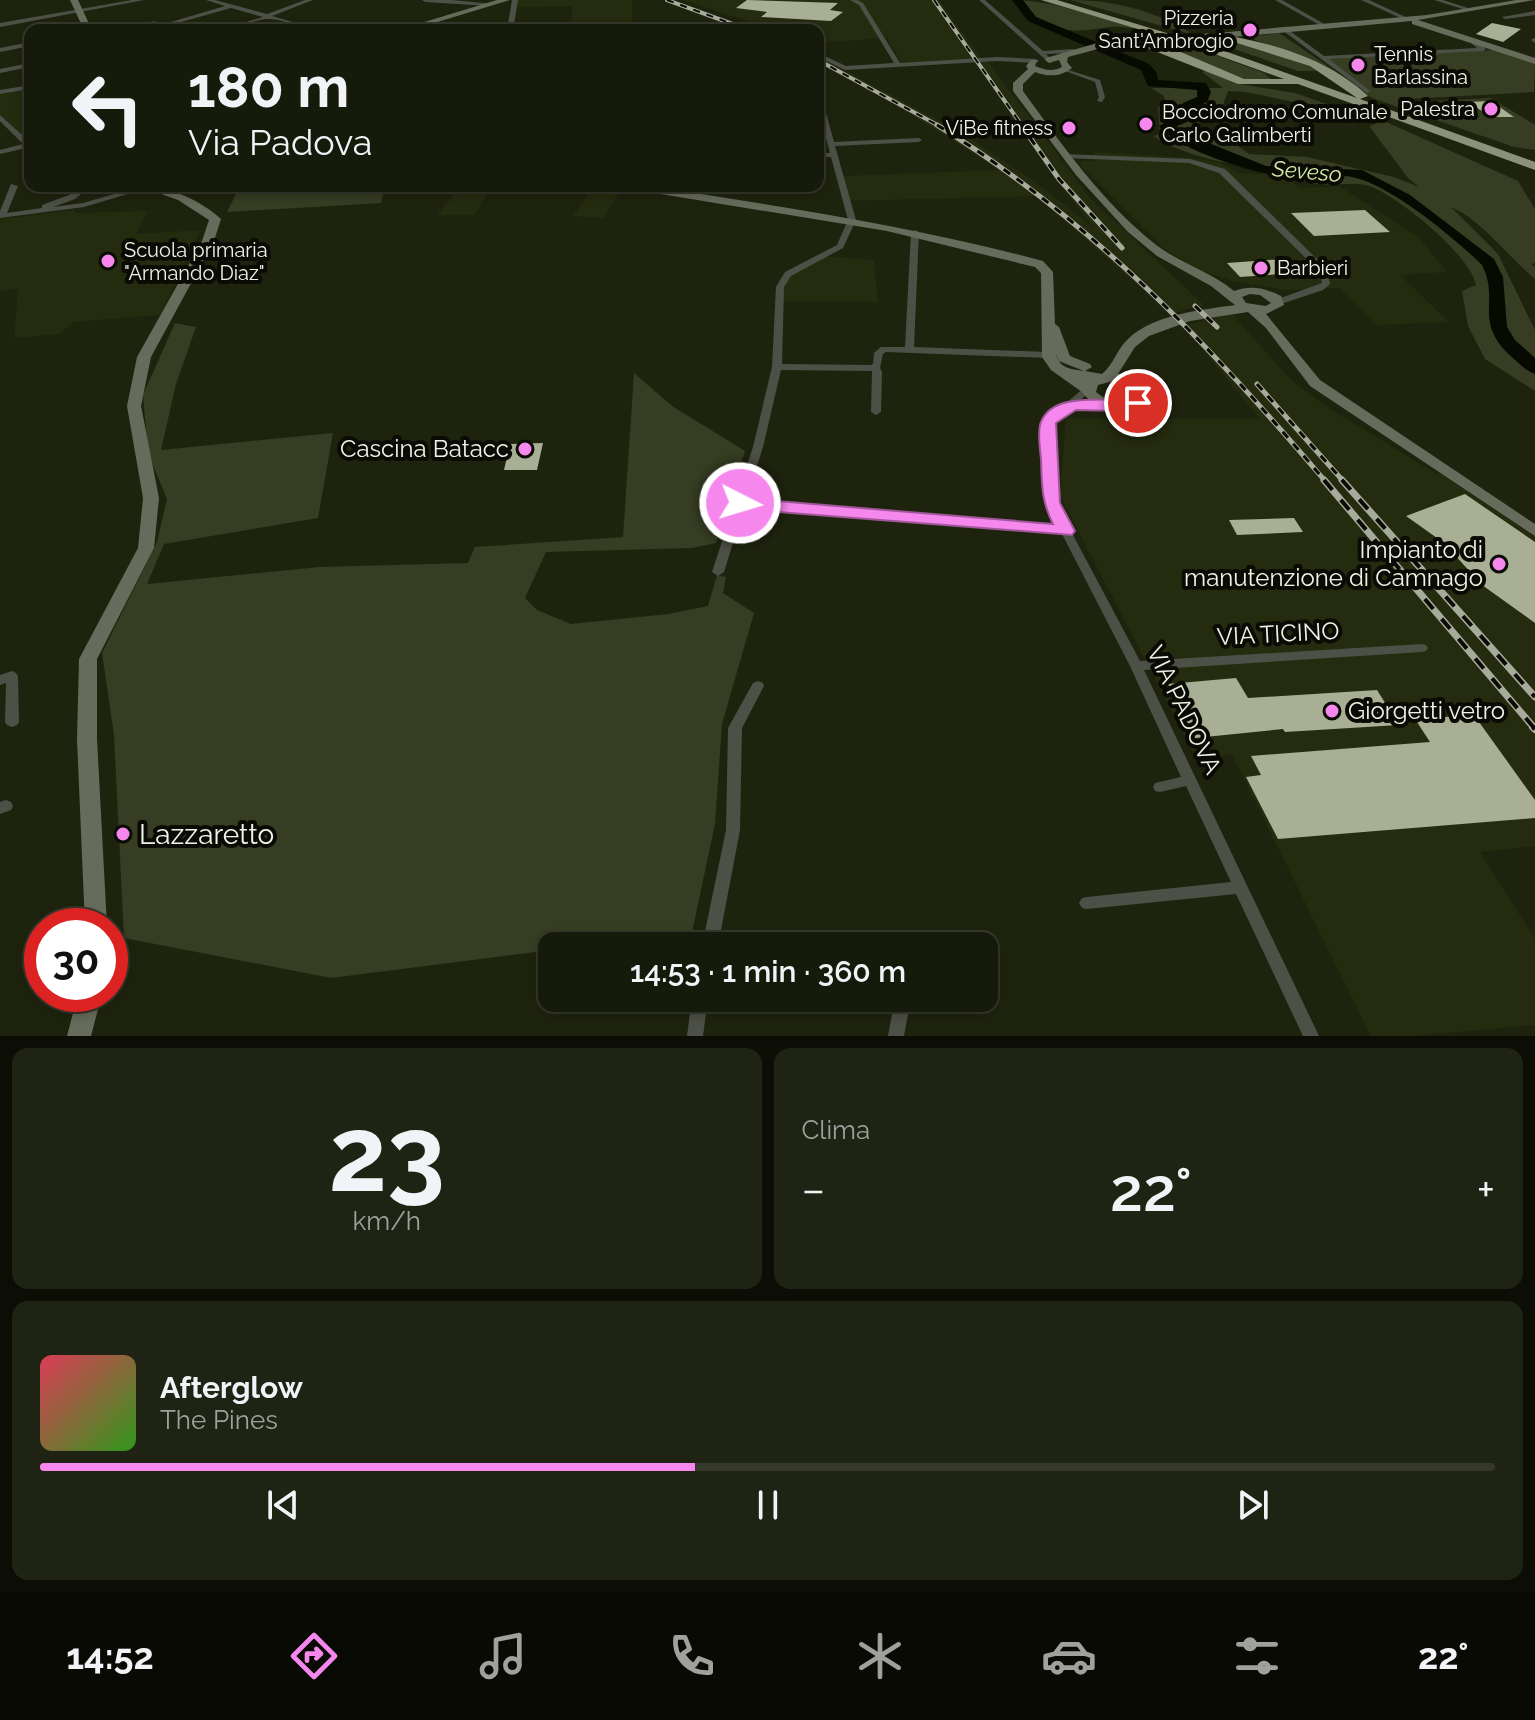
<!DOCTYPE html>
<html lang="it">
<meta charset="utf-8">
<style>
:root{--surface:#161a0a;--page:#1f2313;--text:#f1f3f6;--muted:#9ea19c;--line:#35382b;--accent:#f688ed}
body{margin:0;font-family:Raleway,sans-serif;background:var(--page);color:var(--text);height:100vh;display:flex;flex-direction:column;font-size:30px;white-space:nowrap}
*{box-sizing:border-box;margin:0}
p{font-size:26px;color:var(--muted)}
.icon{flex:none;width:44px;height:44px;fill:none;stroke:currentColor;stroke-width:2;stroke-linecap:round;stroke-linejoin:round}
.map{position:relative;height:1036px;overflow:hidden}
.details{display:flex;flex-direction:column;gap:12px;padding:12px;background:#0c0e06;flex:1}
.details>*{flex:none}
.banner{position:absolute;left:24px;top:24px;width:800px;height:168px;border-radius:16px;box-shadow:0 4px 12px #0003,0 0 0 2px var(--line);background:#161a0a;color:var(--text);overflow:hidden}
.speed{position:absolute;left:24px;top:908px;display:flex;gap:16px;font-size:40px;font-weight:700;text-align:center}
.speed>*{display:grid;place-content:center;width:104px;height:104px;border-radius:50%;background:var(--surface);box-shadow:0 4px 12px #0003,0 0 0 2px var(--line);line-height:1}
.speed .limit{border:12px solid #d22;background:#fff;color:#111}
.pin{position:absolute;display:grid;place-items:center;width:68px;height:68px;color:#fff;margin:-34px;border:4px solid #fff;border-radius:50%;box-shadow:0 2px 8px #0007}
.me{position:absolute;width:88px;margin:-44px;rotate:95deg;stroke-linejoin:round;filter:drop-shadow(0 0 6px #0008)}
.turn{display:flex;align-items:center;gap:28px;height:168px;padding:0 32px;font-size:36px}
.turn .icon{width:104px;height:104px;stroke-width:2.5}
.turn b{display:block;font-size:56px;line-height:68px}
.big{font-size:60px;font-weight:600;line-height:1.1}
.details .card{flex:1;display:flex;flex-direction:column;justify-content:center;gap:12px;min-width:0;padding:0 28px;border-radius:16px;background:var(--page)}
.details .dial{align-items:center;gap:0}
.dial b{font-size:104px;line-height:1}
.song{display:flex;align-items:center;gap:24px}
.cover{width:96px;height:96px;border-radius:12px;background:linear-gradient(135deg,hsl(350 70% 55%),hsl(110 70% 35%))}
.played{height:8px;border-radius:4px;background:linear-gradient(90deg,var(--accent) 45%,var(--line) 45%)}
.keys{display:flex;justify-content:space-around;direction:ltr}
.heat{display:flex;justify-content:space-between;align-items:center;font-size:44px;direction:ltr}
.details .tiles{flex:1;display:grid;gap:12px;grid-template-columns:1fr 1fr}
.card:last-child{grid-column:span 2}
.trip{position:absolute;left:538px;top:932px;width:460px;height:80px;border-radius:16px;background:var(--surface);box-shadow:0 4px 12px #0003,0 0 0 2px var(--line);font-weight:600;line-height:80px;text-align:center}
.dock{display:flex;height:128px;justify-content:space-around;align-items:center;background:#090a04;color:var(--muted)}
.dock .icon{width:56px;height:56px}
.dock .active{color:var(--accent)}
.dock b{font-size:36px;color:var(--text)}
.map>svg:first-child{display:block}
.built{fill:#252b0f}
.green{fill:#363d22}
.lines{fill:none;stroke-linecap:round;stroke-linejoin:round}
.river{fill:#060a00;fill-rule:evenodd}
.building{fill:#a8af95}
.street{fill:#4d5046;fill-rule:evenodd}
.secondary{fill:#666b5b;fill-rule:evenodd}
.highway{fill:#8b9279;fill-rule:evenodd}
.rail-far3-casing{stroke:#a7ab9b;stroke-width:4}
.rail-far2-casing{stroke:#a7ab9b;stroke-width:5}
.rail-far1-casing{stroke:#a7ab9b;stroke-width:7}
.rail-casing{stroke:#a7ab9b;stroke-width:8}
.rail-far3{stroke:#090b04;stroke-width:2;stroke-dasharray:7;stroke-linecap:butt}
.rail-far2{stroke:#090b04;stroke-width:3;stroke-dasharray:8;stroke-linecap:butt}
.rail-far1{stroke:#090b04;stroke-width:4;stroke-dasharray:13;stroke-linecap:butt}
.rail{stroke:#090b04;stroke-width:5;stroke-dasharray:16;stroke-linecap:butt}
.highway-bridge{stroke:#8b9279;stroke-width:11}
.route{fill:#f688ed;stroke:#a0589a;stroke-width:2}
.poi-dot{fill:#f688ed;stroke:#090b04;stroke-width:3}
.labels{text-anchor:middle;stroke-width:8;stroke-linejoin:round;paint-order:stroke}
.far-poi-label{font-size:20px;fill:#eff3e5;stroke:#090b04;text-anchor:start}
.far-water-label{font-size:22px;font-style:italic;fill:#d8e8a9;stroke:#090b04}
.poi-label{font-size:24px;fill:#eff3e5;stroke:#090b04;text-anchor:end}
.street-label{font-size:24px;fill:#eff3e5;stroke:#090b04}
.near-poi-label{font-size:28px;fill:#eff3e5;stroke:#090b04;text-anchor:start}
</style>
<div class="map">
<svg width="1535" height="1036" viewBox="0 0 1535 1036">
<rect width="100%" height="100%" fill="#1e230e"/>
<path class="built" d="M518 0H632V26L691 24 692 30H570L573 6 516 7Z
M683 0H939L981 58 902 63 887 38 818 43V30H776Z
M818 56 966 135 1035 182 1095 229 1048 169 975 62H988L1090 198 1204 305 1171 314 1036 196 848 201 842 176 1000 170 889 101 818 63Z
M30 89V142H29L0 114V94Z
M1095 152 1194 158 1221 163 1238 173 1285 175 1300 188 1339 186 1418 237 1447 272 1400 275 1449 322 1377 325 1340 288 1284 290 1236 282 1202 271 1164 249 1081 166V161H1094Z
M594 186H624L603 218 573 216Z
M459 188 490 190 474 215H437Z
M75 210 76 213 148 211 136 234 201 230 160 315 73 322 60 334 14 338 18 289 0 291V219Z
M824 256 874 260 878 302 781 301 784 279Z
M1232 314 1292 381 1327 407 1437 474 1446 475 1535 536V846L1480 852 1535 939V1025L1412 1036H1371L1232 755 1196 758 1060 496 1066 418 1260 419 1183 326Z"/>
<path class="green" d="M1021 0 1051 4 1140 28C1129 29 1117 25 1108 27 1083 32 1035 37 1021 0Z
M1070 0C1114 0 1157 11 1194 35Z
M1279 33 1366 92 1326 59 1495 50 1535 62 1534 92 1408 99 1412 102 1491 98 1535 125V150L1514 147 1375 99 1358 91 1326 69 1248 37Z
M1202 38 1235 41 1310 65 1317 71H1298Z
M1178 41 1264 73 1271 79 1245 81 1165 44Z
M1209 70 1240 84 1295 93 1327 104C1293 107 1261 91 1228 91L1223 105 1286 106 1295 111H1209L1199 122 1201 132 1234 143 1249 154 1307 157 1394 177 1419 187 1408 178 1369 126 1384 121 1518 181 1535 209V263L1531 264 1535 267V279C1508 257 1482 220 1451 207L1498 254 1535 330V391L1485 359 1468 326 1462 291 1476 285C1470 255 1401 199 1372 187 1357 180 1333 187 1317 184 1307 183 1298 177 1288 175 1241 164 1194 162 1153 136L1160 134 1158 107 1166 105 1164 96 1151 88H1223L1202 72Z
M240 186H385L381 203 227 212Z
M175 323 196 327 176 384 161 450 333 433 318 518 164 544 147 584 319 567 468 563 475 547 623 537 634 373 672 406 745 451 716 543 692 548 546 552 525 598 537 610 571 624 668 614 708 606 717 575 726 577 723 593 754 613 722 724 715 824 691 937 552 946V950L331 978 124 938 114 735 102 653 157 542 167 499 148 453 143 395Z"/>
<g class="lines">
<path class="river" d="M1012 0H1023L1036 17 1149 64 1157 73 1158 80 1206 83 1211 92 1207 102 1194 108 1191 120 1175 127 1179 131 1266 166 1362 170 1410 195 1494 259 1503 277 1507 327 1515 340 1535 358V374C1526 371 1521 365 1514 359 1471 322 1501 302 1482 265 1456 239 1391 186 1356 178 1334 172 1310 179 1288 177 1257 175 1178 150 1159 126L1180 115 1183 103 1197 97V90L1148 86 1141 70 1028 21Z"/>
</g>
<path class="building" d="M747 0 838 3 830 10 843 12 831 21 761 17 767 12 736 8Z
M1492 23 1521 29 1503 42 1476 34Z
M1491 101 1514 117H1491L1468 102Z
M1365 210 1390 232 1314 236 1291 213Z
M1283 259 1296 273 1240 277 1227 263Z
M543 443 537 470H504L510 444Z
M1465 494 1535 542V623L1482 585 1444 543 1406 516Z
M1294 518 1303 532 1237 535 1229 520Z
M1236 678 1248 698 1377 690 1399 725 1285 732 1283 729 1195 738 1168 684Z
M1474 715 1535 800V818L1278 839 1246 777 1261 775 1251 756 1430 742 1415 719Z"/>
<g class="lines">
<path class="street" d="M132 0H144L0 27V23Z
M206 0H215L267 14 305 0H313L272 16 320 30C302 30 285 19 270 19 256 18 237 30 220 30L263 17 231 8 153 30H144L225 6Z
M422 0H452L493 4 490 6 425 2Z
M512 0H518L513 30H507Z
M850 0H857L863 3 900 63 997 57 1036 59 1039 61 1036 63 997 61 845 70 818 57V53L846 66 894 63 859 5Z
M979 0H985L1043 51 1073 49 1076 51 1073 53 1046 54 1052 60 1047 61Z
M1275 0H1282L1328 26 1323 27Z
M1361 0H1369L1410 19 1405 20Z
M1434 0H1443L1474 10 1469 11Z
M1535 11V15L1505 19 1502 17Z
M155 21 157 24 123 30H109Z
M766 24 774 30H767L763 26Z
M1282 28H1286L1324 56 1477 48 1470 42 1473 40 1486 49 1483 51 1329 59 1369 90 1370 91 1367 93 1282 30Z
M1534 38H1535V43L1531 40Z
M30 42V46L0 52V48Z
M30 63V67L0 73V69Z
M1065 69 1100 80 1105 97 1102 102 1097 101 1099 97 1095 82 1065 71Z
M30 85V89L0 94V90Z
M818 93 821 95 834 142 919 138 922 140 919 142 835 146 856 220 843 248 791 276 784 287 782 364 871 365 873 364 874 353 881 347H905L911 232 915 230 919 232 914 347 1048 352 1053 355 1048 358 886 352 883 354 880 368 882 372 881 412 876 415 871 412 872 371 781 370 763 447 746 500 1058 527 1046 503 1043 423 1085 387 1088 386 1093 389 1077 403 1106 401 1111 404 1106 407 1069 410 1053 424 1056 503 1140 661 1422 644 1426 645 1428 648 1426 651 1422 652 1144 670 1319 1036H1303L1236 894 1087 909 1082 908 1079 903 1082 898 1087 897 1231 882 1186 786 1160 792 1155 791 1153 787 1155 783 1181 777 1130 666 1062 534 744 507 724 572 718 576 712 572 753 447 772 367 776 287 785 272 837 245 848 220 831 157H818V153H830L818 107Z
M0 115 30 142V147L0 154V150L23 144 0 121Z
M1063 154 1190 159 1225 169 1327 269 1330 284 1323 290 1281 304H1275V300L1322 283 1320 272 1219 173 1189 163 1066 158H1063Z
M11 184 18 186 7 213 42 208V205L69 195 82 186H91L75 199 53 207 83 203 142 186 151 187 84 207 0 218V211Z
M691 186H699L696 196 692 198 688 196Z
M12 671 16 673 18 676 19 722 17 725 12 727 7 725 5 722 6 683 0 685V675Z
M758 681 763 683 764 686 742 728 740 830 718 946H702L726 830 728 728 753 683Z
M6 800 11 802 13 806 11 810 0 814V802Z
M692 998H708L703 1036H687Z
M895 998H911L904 1036H888Z"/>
<path class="secondary" d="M70 0H78L92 30H84Z
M497 0H510L411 30H398Z
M1516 0H1534L1418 20 1535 58V64L1412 24V21L1098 49 1068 57 1067 62 1072 68C1061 77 1048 77 1035 72L1023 84V91C1062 145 1102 202 1155 244 1179 263 1210 271 1234 291 1252 285 1264 288 1281 296L1284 305 1266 314 1320 380 1535 524V536L1310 386 1266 328 1248 312 1190 321 1149 336 1135 347 1118 374C1131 378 1148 384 1149 399L1141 406 1129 410 1103 407 1090 401 1082 392 1051 370 1042 357 1041 273 1035 267 887 231 630 189 625 186H651C783 207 914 226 1043 261L1053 272 1055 324 1059 327 1070 356 1090 364 1092 367 1085 371 1102 374C1114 364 1117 349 1128 339 1154 314 1202 310 1235 305L1211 286 1157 256 1128 232 1076 175 1013 91V83L1028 69 1026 66 1031 60H1037L1035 66C1044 70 1053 72 1062 67L1059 60 1049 63 1045 60 1046 58 1097 43 1427 15ZM1250 294 1260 295 1271 303 1266 306 1246 303 1242 297ZM1056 354 1059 361 1084 371C1071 369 1060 369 1056 354ZM1113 381 1125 385 1135 397C1121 406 1109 402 1096 392L1098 385Z
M139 186C168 186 199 199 221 219L214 241 151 357 141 406 159 498 154 548 97 659V739L107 926H85L77 739 79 659 138 548 143 498 127 406 137 357 202 241 209 220 178 200Z
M78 994H102L91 1036H67Z"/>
<path class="highway" d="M1041 0H1057L1180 37 1171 39Z
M1209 33C1264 40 1327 57 1368 96L1360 99 1535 162V170L1298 84H1238L1132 42 1137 39 1174 49 1244 79H1284L1181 42 1180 40 1185 37 1357 98 1310 66 1237 43 1205 38V34Z"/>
<g class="rail-far3-casing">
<path id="rail-far3" d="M667 0 749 30
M934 0 1023 127
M818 60 941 127"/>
</g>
<g class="rail-far2-casing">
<path id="rail-far2" d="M937 125C1093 221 1209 344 1326 482
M1021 125 1059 179 1122 248
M1195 306 1217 327
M1257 384 1344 482"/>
</g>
<g class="rail-far1-casing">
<path id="rail-far1" d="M1324 480 1535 729
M1342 480 1535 697"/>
</g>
<g class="rail-casing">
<path id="rail" d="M1533 727 1535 729"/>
</g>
<use href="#rail-far3" class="rail-far3"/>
<use href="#rail-far2" class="rail-far2"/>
<use href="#rail-far1" class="rail-far1"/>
<use href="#rail" class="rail"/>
<path class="highway-bridge" d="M1175 37 1185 40"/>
</g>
<path class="route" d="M1138 398 1146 403 1144 406 1123 411 1076 410 1056 423 1060 503 1075 531 1072 535 740 509 731 503 740 498 1053 524C1041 500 1042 485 1041 459 1040 448 1037 431 1041 422 1054 389 1112 404 1138 398Z"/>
<g class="poi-dot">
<circle cx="1250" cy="30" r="8"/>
<circle cx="1358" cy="65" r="8"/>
<circle cx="1491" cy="109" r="8"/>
<circle cx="1146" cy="124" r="8"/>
<circle cx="1069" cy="128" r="8"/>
<circle cx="108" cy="261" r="8"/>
<circle cx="1261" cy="268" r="8"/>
<circle cx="525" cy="449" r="8"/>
<circle cx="1499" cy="564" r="8"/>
<circle cx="1332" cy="711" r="8"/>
<circle cx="123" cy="834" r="8"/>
</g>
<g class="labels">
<g class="far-poi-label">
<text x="1234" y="25" text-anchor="end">Pizzeria<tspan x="1234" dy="23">Sant'Ambrogio</tspan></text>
<text x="1374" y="61">Tennis<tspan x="1374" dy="23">Barlassina</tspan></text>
<text x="1475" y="116" text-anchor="end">Palestra</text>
<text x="1162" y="119">Bocciodromo Comunale<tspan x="1162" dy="23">Carlo Galimberti</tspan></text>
<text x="1053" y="135" text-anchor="end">ViBe fitness</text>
<text x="124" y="257">Scuola primaria<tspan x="124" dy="23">"Armando Diaz"</tspan></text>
<text x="1277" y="275">Barbieri</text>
</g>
<g class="far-water-label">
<text transform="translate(1307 171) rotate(5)" y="8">Seveso</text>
</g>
<g class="poi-label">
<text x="509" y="457">Cascina Batacc</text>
<text x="1483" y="558">Impianto di<tspan x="1483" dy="28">manutenzione di Camnago</tspan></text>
<text x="1348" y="719" text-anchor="start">Giorgetti vetro</text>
</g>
<g class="street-label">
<text transform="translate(1278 634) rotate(-3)" y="8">VIA TICINO</text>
<text transform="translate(1184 710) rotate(64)" y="8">VIA PADOVA</text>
</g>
<g class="near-poi-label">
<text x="139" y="844">Lazzaretto</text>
</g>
</g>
</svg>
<div class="speed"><div class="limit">30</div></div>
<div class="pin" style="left:1138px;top:403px;background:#d93025"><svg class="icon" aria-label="arrive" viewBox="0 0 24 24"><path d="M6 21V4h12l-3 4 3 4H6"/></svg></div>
<svg class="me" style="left:740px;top:503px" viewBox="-20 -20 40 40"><circle r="17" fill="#f688ed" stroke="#fff" stroke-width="3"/><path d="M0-11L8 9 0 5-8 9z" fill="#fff"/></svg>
<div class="trip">14:53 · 1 min · 360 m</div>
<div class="banner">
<div class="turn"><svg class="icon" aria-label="left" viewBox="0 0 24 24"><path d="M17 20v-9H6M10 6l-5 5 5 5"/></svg><div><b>180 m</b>Via Padova</div></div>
</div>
</div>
<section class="details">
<div class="tiles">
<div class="card dial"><b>23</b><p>km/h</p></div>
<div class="card"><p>Clima</p>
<div class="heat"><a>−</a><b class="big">22°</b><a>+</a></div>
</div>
<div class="card">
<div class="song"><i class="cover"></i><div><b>Afterglow</b><p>The Pines</p></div></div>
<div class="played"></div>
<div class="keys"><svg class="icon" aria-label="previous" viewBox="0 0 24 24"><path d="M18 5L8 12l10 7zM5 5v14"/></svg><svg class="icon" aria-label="pause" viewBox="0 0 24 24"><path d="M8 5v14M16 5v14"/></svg><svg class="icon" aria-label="next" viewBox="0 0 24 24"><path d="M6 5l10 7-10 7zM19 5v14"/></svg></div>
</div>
</div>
</section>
<nav class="dock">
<b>14:52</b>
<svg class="icon active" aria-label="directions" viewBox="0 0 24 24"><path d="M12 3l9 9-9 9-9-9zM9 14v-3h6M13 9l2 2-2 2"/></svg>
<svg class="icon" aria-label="music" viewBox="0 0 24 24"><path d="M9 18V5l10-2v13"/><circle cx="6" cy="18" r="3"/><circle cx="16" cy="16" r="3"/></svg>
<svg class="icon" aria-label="phone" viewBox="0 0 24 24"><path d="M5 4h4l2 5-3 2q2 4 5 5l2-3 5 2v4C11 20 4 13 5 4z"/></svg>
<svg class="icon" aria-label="climate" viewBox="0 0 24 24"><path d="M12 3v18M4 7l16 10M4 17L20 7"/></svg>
<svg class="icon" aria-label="car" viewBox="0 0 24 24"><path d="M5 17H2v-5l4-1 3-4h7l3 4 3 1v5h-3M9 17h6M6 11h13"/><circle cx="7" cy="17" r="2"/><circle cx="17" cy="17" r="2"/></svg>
<svg class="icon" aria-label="filters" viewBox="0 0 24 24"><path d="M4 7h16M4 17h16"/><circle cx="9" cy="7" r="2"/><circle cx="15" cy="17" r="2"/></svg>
<b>22°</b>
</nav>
